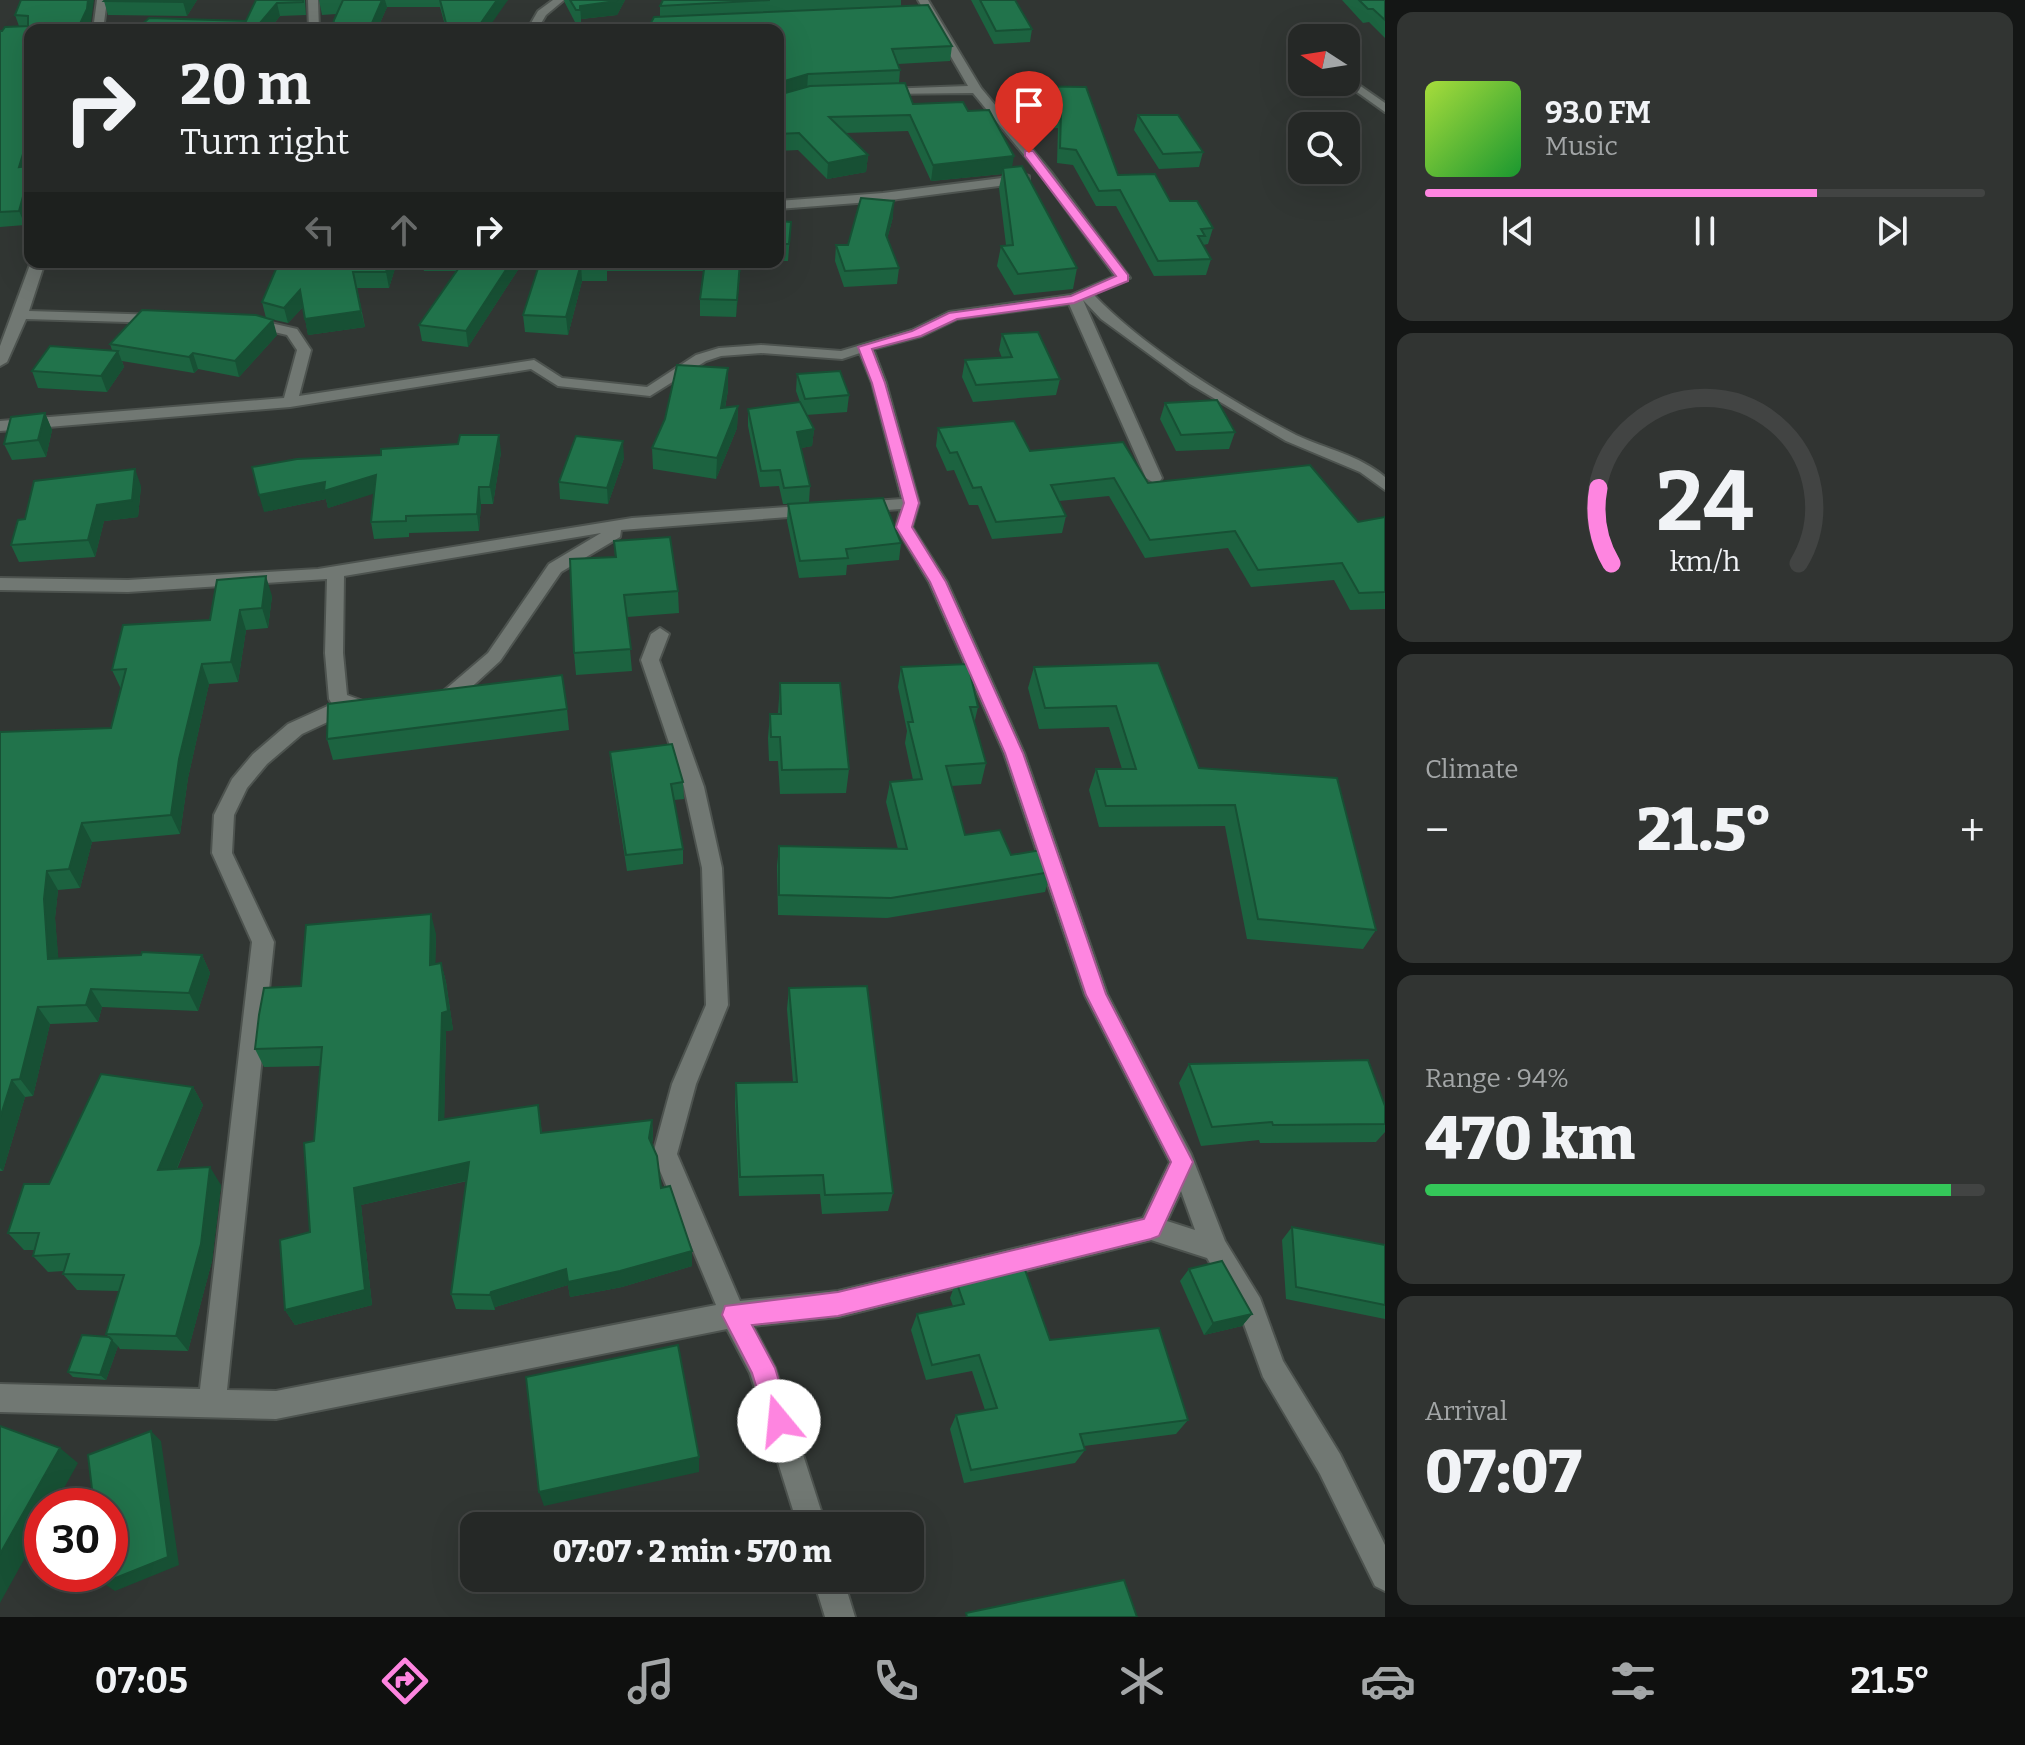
<!DOCTYPE html>
<meta charset="utf-8">
<style>
:root{--surface:#252826;--page:#313432;--text:#f1f3f6;--muted:#a3a6a7;--line:#424443;--accent:#fe85e0}
body{margin:0;font-family:Bitter,serif;background:var(--page);color:var(--text);height:100vh;display:flex;flex-direction:column;font-size:30px;white-space:nowrap}
*{box-sizing:border-box;margin:0}
p{font-size:26px;color:var(--muted)}
.icon{flex:none;width:44px;height:44px;fill:none;stroke:currentColor;stroke-width:2;stroke-linecap:round;stroke-linejoin:round}
.map{position:relative;flex:1;overflow:hidden}
.panel{display:flex;flex-direction:column;gap:12px;padding:12px;background:#141615;width:640px}
.panel>*{flex:none}
.guide{position:absolute;left:24px;top:24px;width:760px;height:244px;border-radius:16px;box-shadow:0 8px 32px #0002,0 0 0 2px var(--line);background:#252826;color:var(--text);overflow:hidden}
.needle{width:52px;rotate:282deg}
.buttons{position:absolute;left:1288px;top:24px;display:grid;gap:16px}
.buttons a{display:grid;place-items:center;width:72px;height:72px;border-radius:16px;background:var(--surface);box-shadow:0 8px 32px #0002,0 0 0 2px var(--line);font-size:40px}
.speed{position:absolute;left:24px;top:1488px;display:flex;gap:16px;font-size:40px;font-weight:700;text-align:center}
.speed>*{display:grid;place-content:center;width:104px;height:104px;border-radius:50%;background:var(--surface);box-shadow:0 8px 32px #0002,0 0 0 2px var(--line);line-height:1}
.speed .limit{border:12px solid #d22;background:#fff;color:#111}
.pin{position:absolute;display:grid;place-items:center;width:68px;height:68px;color:#fff;margin:-82px -34px;border-radius:50% 50% 50% 0;rotate:-45deg;box-shadow:0 0 8px #0007}
.pin .icon{rotate:45deg}
.me{position:absolute;width:88px;margin:-44px;rotate:343deg;stroke-linejoin:round;filter:drop-shadow(0 0 6px #0008)}
.turn{display:flex;align-items:center;gap:28px;height:168px;padding:0 24px;font-size:36px}
.turn .icon{width:104px;height:104px;stroke-width:2.5}
.turn b{display:block;font-size:56px;line-height:68px}
.lanes{display:flex;align-items:center;height:76px;padding:0 24px;background:#0003;justify-content:center;gap:40px;direction:ltr}
.lanes .off{opacity:.35}
.big{font-size:60px;font-weight:800;line-height:1.1}
.panel .tile{flex:1;display:flex;flex-direction:column;justify-content:center;gap:12px;min-width:0;padding:0 28px;border-radius:16px;background:var(--page)}
.panel .dial{align-items:center;gap:0}
.dial svg{height:208px;overflow:visible;fill:none;stroke:var(--line);stroke-width:7;stroke-linecap:round;text-anchor:middle}
.dial text{fill:var(--text);stroke:none}
.song{display:flex;align-items:center;gap:24px}
.cover{width:96px;height:96px;border-radius:12px;background:linear-gradient(135deg,hsl(80 70% 55%),hsl(130 70% 35%))}
.played{height:8px;border-radius:4px;background:linear-gradient(90deg,var(--accent) 70%,var(--line) 70%)}
.keys{display:flex;justify-content:space-around;direction:ltr}
.heat{display:flex;justify-content:space-between;align-items:center;font-size:44px;direction:ltr}
.charge{height:12px;border-radius:6px;background:linear-gradient(90deg,#34c759 94%,var(--line) 0)}
.trip{position:absolute;left:460px;top:1512px;width:464px;height:80px;border-radius:16px;background:var(--surface);box-shadow:0 8px 32px #0002,0 0 0 2px var(--line);font-weight:800;line-height:80px;text-align:center}
.dock{display:flex;height:128px;justify-content:space-around;align-items:center;background:#0f100f;color:var(--muted)}
.dock .icon{width:56px;height:56px}
.dock .selected{color:var(--accent)}
.dock b{font-size:36px;color:var(--text)}
main{display:flex;flex:1;min-height:0}
.map>svg:first-child{display:block}
.lines{fill:none;stroke-linecap:round;stroke-linejoin:round}
.street-casing{stroke:#4d534f;stroke-width:4}
.street{fill:#717873;fill-rule:evenodd}
.wall{fill:#1c6340}
.shaded-wall{fill:#175034}
.building{fill:#21734b;stroke:#175034;stroke-width:2}
.route{fill:#fe85e0;stroke:#a55692;stroke-width:2}
</style>
<main>
<div class="map">
<svg width="1385" height="1617" viewBox="0 0 1385 1617">
<rect width="100%" height="100%" fill="#313633"/>
<g class="lines">
<g class="street-casing">
<path id="street" d="M97 0H107L103 30H93Z
M308 0H318L319 30H309Z
M553 0H564L546 15 537 30H527L538 11Z
M918 0H928L981 88 1051 172 1130 278 1093 294C1143 347 1231 402 1296 435 1326 449 1359 455 1385 477V490L1360 472 1286 441 1190 384 1101 319 1083 300 1162 478 1160 481 1154 483 1146 478 1069 304 957 319 922 336 873 349 886 383 919 503 912 527 947 582 1024 753 1107 994 1191 1154 1225 1241 1260 1298 1283 1361 1340 1454 1385 1545V1591L1375 1586 1320 1474 1263 1377 1240 1313 1207 1258 1151 1240 838 1317 753 1326 775 1368 826 1526H798L750 1373 727 1329 276 1419 0 1412V1384L200 1389 252 942 212 853 214 815 232 779 253 754 288 724 332 704 329 699 325 653 327 579 128 592 0 590V578L128 580 318 569 632 518 815 505 823 510 815 515 621 530 620 537 561 572 500 661 452 705 431 706 429 701 431 696 440 694 488 653 549 564 601 533 344 576 343 653 347 695 363 701 365 706 363 711H351L302 734 267 764 247 788 234 815 232 853 274 942 227 1390 276 1391 716 1305 653 1154 672 1084 706 1005 702 868 684 787 641 660 651 634 660 628 669 634 659 660 704 787 722 868 728 1005 696 1084 677 1154 740 1301 838 1291 1143 1218 1170 1162 1085 995 1004 753 929 582 896 527 901 509 859 512 851 507 859 502 902 499 872 383 860 353 842 359 761 353 721 356 706 361 650 396 558 386 531 369 290 407 0 431V421L284 398 297 350 287 335 244 325V319L249 318 297 329 311 350 299 396 534 360 562 378 647 387 696 355 719 348 761 345 841 351 912 330 949 312 1071 295 1115 276 1043 178 973 93 880 94 878 92 884 89 968 86ZM1181 1191 1195 1230 1167 1221Z
M678 24V28L674 29 565 30 570 27Z
M1346 76 1385 103V112L1343 82H1346Z
M1025 175 1029 176V182L883 201 778 209V201L883 193Z
M31 262H45L29 311 161 315 168 319 161 323 26 319 7 362 0 366V346Z
M813 1578H843L855 1617H825Z"/>
</g>
<use href="#street" class="street"/>
</g>
<path class="wall" d="M197 0 187 16 108 15 104 1Z
M256 0H305L306 15 280 16 269 30H136L246 21Z
M319 0H508L446 29 440 7H387L377 30H332L336 14 322 15Z
M564 0H625L617 15 581 19V23L576 24 565 3Z
M663 0H901V6L952 46 950 61 898 64 900 70 899 83 913 104 968 111 1012 167 1077 268 1073 289 1014 295 997 266 1001 246 1006 245 999 188 1002 174 931 181 908 131 845 133 868 155 866 172 827 179 798 150 778 151V30L660 16V6Z
M971 0H1015L1032 29 1030 42 994 44Z
M1342 0H1385V38L1369 22 1363 23Z
M15 15 91 22 30 30V163L25 225 0 227V31L19 26Z
M1018 86 1086 87 1118 175 1170 201 1213 228 1208 244 1203 245 1211 259 1206 275 1154 276 1116 206H1096L1073 165 1057 163 1058 128 1027 130 1015 101Z
M1138 115 1203 152 1199 167 1159 169 1134 130Z
M893 217 887 239 899 268 897 284 844 287 835 261 836 245H848Z
M778 221 791 222 788 261H778Z
M86 262H135L131 267Z
M174 262H199L194 266Z
M279 262 396 265 389 288H357L365 327 308 335 303 307 288 323 266 318 262 302Z
M422 262H523L468 347 422 341 419 325 457 271H424Z
M540 262H741L736 317 700 316V299L704 271H607V281H582L568 335 525 332 523 315Z
M1002 334 1060 379 1056 395 973 402 962 377 965 360 1002 358 999 350Z
M277 335 239 377 198 369 194 373 122 361 124 367 107 392 38 388 32 371 112 350 110 344Z
M728 368V390L725 408 738 406 737 428 716 479 653 469 652 448Z
M797 374 849 395 847 412 806 415 814 429 812 446 801 448 810 486 809 503 901 543 899 560 847 565 846 575 799 578 787 521 788 504H783L779 486 760 487 748 426V409L800 402 796 391Z
M1165 403 1235 432 1229 449 1176 451 1160 419Z
M45 413 52 430 46 457 12 460 4 444Z
M938 428 1148 483 1358 522 1385 517V609L1350 610 1334 580 1251 587 1228 548 1145 558 1109 496 1059 501 1066 516 1062 533 992 539 978 505H969L954 470 947 471 936 446Z
M501 452 493 504H481L479 531 409 533V537L374 539 371 522 374 493 328 508 326 499 264 512Z
M624 458 608 504 560 499 559 482Z
M141 486 138 517 104 521 95 557 19 562 11 545 25 519Z
M614 541 678 591 679 613 627 617 632 671 576 675 574 653 615 557Z
M272 596 268 628 246 630 238 682 209 684 188 778 180 834 92 842 80 888 58 890 55 918 58 958 202 955 210 973 198 1011 102 1007 98 1022 50 1024 33 1096 25 1097 3 1171H0V732L111 728 121 689 112 670 210 620Z
M1158 663 1199 768 1376 930 1363 949 1247 939 1225 826 1099 827 1089 790 1096 769H1122L1109 727 1039 729 1028 688 1034 667Z
M901 667 978 707 974 724 986 763 981 784 951 786 965 835 1051 872 1045 892 887 918 778 915 777 866 779 846 898 849 886 802 890 782 913 780 905 743 907 731 898 687Z
M780 683 849 769 846 793 780 794 778 761H769L768 738 770 714H778Z
M567 709 569 730 333 760 327 739Z
M610 752 683 782 684 799 674 800 683 849V864L627 871 611 769Z
M436 934 435 964 441 963 446 982 453 1030 446 1031 444 1119 538 1105 542 1133 652 1120 653 1137 652 1144 661 1188 692 1266 622 1287 570 1297 568 1285 495 1307V1310L456 1309 451 1294 467 1181 361 1205 372 1305 295 1325 285 1310 310 1232 314 1141 320 1066 264 1067 255 1049 301 986Z
M789 988 893 1193 888 1211 822 1214 820 1194 739 1196 735 1103 736 1083 793 1082 787 1009Z
M1189 1064 1385 1106V1132L1376 1142 1260 1143 1259 1140 1201 1146 1179 1083Z
M193 1087 203 1105 177 1169 221 1185 212 1261 188 1351 120 1349 118 1346 106 1380 73 1377 68 1372 109 1337 106 1334 119 1291 77 1290 63 1274 64 1271 48 1272 33 1256 35 1250H24L8 1233 49 1184Z
M1292 1227 1385 1245V1319L1286 1299 1282 1240Z
M1189 1269 1252 1314 1242 1326 1204 1335 1180 1281Z
M956 1281 1050 1340 1188 1420 1176 1434 1084 1446 1085 1450 1075 1463 964 1483 950 1429 956 1415 985 1410 972 1371 926 1380 911 1330 917 1314 953 1306 950 1298Z"/>
<path class="shaded-wall" d="M88 0H94L91 22 88 30H77Z
M184 0H197L187 16 183 2Z
M382 0H385L387 7 377 30H369Z
M497 0H508L487 30H476Z
M617 0H625L617 15 581 19 580 6Z
M277 3 280 16 269 30H254Z
M808 74 807 90 778 99V83Z
M30 110V163L24 182 19 167 27 118Z
M868 155 866 172 827 179 828 163Z
M1014 156 1011 173 1003 168 1002 174 931 181 933 165Z
M30 171V206L25 225 19 211Z
M894 201 893 217 884 251 886 235Z
M389 262H395L396 265 389 288 386 272Z
M511 262H523L468 347 466 331Z
M740 262H741L736 317 737 300Z
M581 264 582 281 568 335 566 317Z
M300 290 304 306 288 323 284 308Z
M361 311 365 327 308 335 305 319Z
M273 320 277 335 239 377 235 361Z
M118 351 124 367 107 392 101 376Z
M193 353 198 369 194 373 189 357Z
M728 368V390L721 430V408Z
M738 406 737 428 716 479 717 458Z
M45 413 52 430 46 457 38 440Z
M814 429 812 446 796 449 797 432Z
M499 435 501 452 493 504 490 487Z
M623 441 624 458 608 504 607 488Z
M135 469 141 486 138 517 104 521 95 557 88 540 97 505Z
M376 475 379 492 328 508 326 499 264 512 259 495 325 482Z
M479 487 481 504 479 531 477 514Z
M266 576 272 596 268 628 262 608Z
M240 610 246 630 238 682 231 662Z
M202 664 209 684 188 778 180 834 171 815 179 759Z
M82 823 92 842 80 888 69 869Z
M47 871 58 890 55 918 60 977 48 959 44 899Z
M431 914 436 934 435 984 430 965Z
M202 955 210 973 198 1011 189 993Z
M441 963 446 982 453 1030 446 1031 444 1138 439 1120Z
M91 989 102 1007 98 1022 86 1005Z
M38 1007 50 1024 33 1096 20 1079Z
M12 1080 25 1097 3 1171 0 1168V1118Z
M193 1087 203 1105 169 1187 158 1170Z
M652 1120 653 1137 650 1155 649 1138Z
M469 1162 474 1179 361 1205 372 1305 295 1325 285 1310 354 1188Z
M210 1167 221 1185 212 1261 188 1351 176 1336Z
M692 1251V1266L622 1287 570 1297 568 1285 495 1307V1310L490 1295 491 1292 566 1269Z
M1252 1314 1242 1326 1204 1335 1213 1323Z
M112 1340 118 1346 106 1380 100 1375Z
M151 1431 161 1441 179 1565 115 1591 103 1583Z
M60 1448 78 1463 54 1506H42V1527L0 1603V1554Z
M699 1457V1472L544 1506 539 1492Z"/>
<path class="building" d="M21 0H88L87 9 77 30H30V110L27 118H30V122L27 132 30 129V131L19 167 30 166V171L19 211 0 212V31H2L5 27 28 26V16L15 15Z
M105 0H184L183 2 104 1Z
M256 0H303V2L277 3 254 30H136L149 18 246 21Z
M343 0H382L369 30H332L334 20Z
M440 0H497L476 30H445L447 27Z
M570 0H617L616 1 580 6V10H576Z
M663 0H770L660 6Z
M980 0H1015L1032 29 996 31Z
M1359 0H1385V20L1373 9H1368Z
M928 5 952 46 892 49 900 70 808 74 778 83V30H647L654 17Z
M905 83 913 104 963 102 968 111 989 110 1014 156 933 165 910 115 829 117 868 155 828 163 799 133 778 134V95L810 86Z
M1018 86 1086 87 1118 175 1155 174 1170 201H1197L1213 228 1201 229 1205 236H1198L1211 259 1158 261 1120 190 1099 191 1076 150 1060 148 1061 113 1030 115Z
M1138 115H1178L1203 152 1163 154Z
M1022 166 1077 268 1018 274 1001 246 1013 245 1003 168Z
M861 198 894 201 886 235 899 268 845 271 836 245H848Z
M778 221 791 222 789 244H778Z
M279 262H389L386 272H353L361 311 305 319 300 290 284 308 262 302Z
M463 262H511L466 331 419 325Z
M540 262H606V264H581L566 317 523 315Z
M705 262H740L737 300 700 299Z
M142 310 256 315 273 320 235 361 193 353 189 357 110 344Z
M1038 332 1060 379 976 385 965 360 1012 357 1002 334Z
M50 346 118 351 101 376 32 371Z
M677 365 728 368 721 408 738 406 717 458 652 448 665 419Z
M840 371 849 395 805 399 797 374Z
M1217 400 1235 432 1181 435 1165 403Z
M800 402 814 429 797 432 810 486 784 488 780 470 761 471 748 409Z
M45 413 38 440 4 444 11 417Z
M1014 421 1030 451 1123 442 1148 483 1310 465 1358 522 1385 517V592L1359 593 1342 563 1258 570 1235 531 1150 540 1114 478 1051 485 1066 516 996 522 981 487 973 488 957 452 950 453 938 428Z
M460 435H499L490 487H479L477 514 406 516V521L371 522 376 475 324 491 325 482 259 495 252 467 297 459 381 455V449L458 444Z
M576 436 623 441 607 488 559 482Z
M135 469 132 500 97 505 88 540 11 545 18 520 25 519 34 481Z
M883 498 901 543 846 549 848 558 800 561 788 504Z
M670 537 678 591 624 595 631 649 574 653 570 559 616 557 614 541Z
M266 576 262 608 240 610 231 662 202 664 179 759 171 815 82 823 69 869 47 871 44 899 48 959 141 955 142 952 202 955 189 993 91 989 86 1005 38 1007 20 1079 12 1080 0 1118V732L111 728 126 669 112 670 123 625 210 620 217 580Z
M1158 663 1199 768 1337 778 1376 930 1258 919 1235 805 1106 806 1096 769H1136L1116 706 1045 708 1034 667Z
M968 664 978 707H970L986 763 946 766 965 835 1000 830 1011 855 1041 850 1051 872 891 898 779 895V846L907 849 890 782 922 779 908 722H913L901 667Z
M562 675 567 709 327 739 328 704Z
M780 683H840L849 769 782 770 780 737H771L770 714H781Z
M672 744 683 782 671 784 683 849 626 855 610 752Z
M431 914 430 965 441 963 448 1011 442 1013 439 1120 538 1105 541 1133 652 1120 649 1138 657 1156 661 1188 670 1186 692 1251 620 1271 568 1282 566 1269 491 1292 490 1295 451 1294 469 1162 354 1188 365 1290 285 1310 280 1240 310 1232 304 1143 314 1141 322 1047 255 1049 259 1015 264 988 301 986 306 925Z
M867 986 893 1193 825 1195 823 1175 740 1177 736 1083 797 1082 789 988Z
M1368 1060 1385 1106V1124L1273 1125 1272 1122 1212 1127 1189 1064Z
M101 1074 193 1087 158 1170 210 1167 201 1244 176 1336 106 1334 124 1275 63 1274 69 1254 33 1256 39 1233H8L24 1184H49Z
M1292 1227 1385 1245V1305L1296 1287Z
M1222 1261 1252 1314 1213 1323 1189 1269Z
M1024 1267 1050 1340 1159 1328 1188 1420 1080 1434 1085 1450 971 1470 956 1415 997 1408 979 1355 932 1365 917 1314 964 1304 956 1281Z
M82 1335 109 1337 112 1340 100 1375 68 1372Z
M678 1345 699 1457 539 1492 526 1377Z
M0 1426 60 1448 0 1554Z
M151 1431 168 1557 103 1583 102 1574H110V1506H94L88 1455Z
M1124 1580 1137 1617H967L966 1613Z"/>
<path class="route" d="M1025 151H1033L1128 275V281L1074 303 957 319 921 336 872 349 885 383 919 503 912 527 946 582 1023 753 1106 994 1193 1162 1159 1236 1151 1239 838 1316 752 1325 775 1368 791 1421 788 1430 779 1433 770 1430 752 1373 722 1315 725 1306 838 1292 1144 1219 1171 1162 1086 995 1005 753 930 582 896 527 904 503 872 383 858 347 912 331 949 313 1071 296 1116 276 1025 156Z"/>
</svg>
<div class="buttons">
<a><svg class="needle" viewBox="-14 -14 28 28"><path d="M0-13l5 13h-10z" fill="#e53935"/><path d="M0 13l5-13h-10z" fill="#a3a6a7"/></svg></a>
<a><svg class="icon" aria-label="search" viewBox="0 0 24 24"><circle cx="10" cy="10" r="6"/><path d="M15 15l6 6"/></svg></a>
</div>
<div class="speed"><div class="limit">30</div></div>
<div class="pin" style="left:1029px;top:153px;background:#d93025"><svg class="icon" aria-label="arrive" viewBox="0 0 24 24"><path d="M6 21V4h12l-3 4 3 4H6"/></svg></div>
<svg class="me" style="left:779px;top:1421px" viewBox="-20 -20 40 40"><circle r="19" fill="#fff"/><path d="M0-13L10 11 0 6-10 11z" fill="#fe85e0"/></svg>
<div class="trip">07:07 · 2 min · 570 m</div>
<div class="guide">
<div class="turn"><svg class="icon" aria-label="right" viewBox="0 0 24 24"><path d="M7 20v-9h11M14 6l5 5-5 5"/></svg><div><b>20 m</b>Turn right</div></div>
<div class="lanes"><svg class="icon off" aria-label="left" viewBox="0 0 24 24"><path d="M17 20v-9H6M10 6l-5 5 5 5"/></svg><svg class="icon off" aria-label="ahead" viewBox="0 0 24 24"><path d="M12 20V5M6 11l6-6 6 6"/></svg><svg class="icon" aria-label="right" viewBox="0 0 24 24"><path d="M7 20v-9h11M14 6l5 5-5 5"/></svg></div>
</div>
</div>
<section class="panel">
<div class="tile">
<div class="song"><i class="cover"></i><div><b>93.0 FM</b><p>Music</p></div></div>
<div class="played"></div>
<div class="keys"><svg class="icon" aria-label="previous" viewBox="0 0 24 24"><path d="M18 5L8 12l10 7zM5 5v14"/></svg><svg class="icon" aria-label="pause" viewBox="0 0 24 24"><path d="M8 5v14M16 5v14"/></svg><svg class="icon" aria-label="next" viewBox="0 0 24 24"><path d="M6 5l10 7-10 7zM19 5v14"/></svg></div>
</div>
<div class="tile dial"><svg viewBox="0 0 100 80">
<path d="M14 69A42 42 0 1 1 86 69"/>
<path d="M14 69A42 42 0 0 1 9 40" stroke="#fe85e0"/>
<text x="50" y="56" font-size="32" font-weight="700">24</text>
<text x="50" y="72" font-size="11">km/h</text>
</svg></div>
<div class="tile"><p>Climate</p>
<div class="heat"><a>−</a><b class="big">21.5°</b><a>+</a></div>
</div>
<div class="tile"><p>Range · 94%</p><b class="big">470 km</b><div class="charge"></div></div>
<div class="tile"><p>Arrival</p><b class="big">07:07</b></div>
</section>
</main>
<nav class="dock">
<b>07:05</b>
<svg class="icon selected" aria-label="directions" viewBox="0 0 24 24"><path d="M12 3l9 9-9 9-9-9zM9 14v-3h6M13 9l2 2-2 2"/></svg>
<svg class="icon" aria-label="music" viewBox="0 0 24 24"><path d="M9 18V5l10-2v13"/><circle cx="6" cy="18" r="3"/><circle cx="16" cy="16" r="3"/></svg>
<svg class="icon" aria-label="phone" viewBox="0 0 24 24"><path d="M5 4h4l2 5-3 2q2 4 5 5l2-3 5 2v4C11 20 4 13 5 4z"/></svg>
<svg class="icon" aria-label="climate" viewBox="0 0 24 24"><path d="M12 3v18M4 7l16 10M4 17L20 7"/></svg>
<svg class="icon" aria-label="car" viewBox="0 0 24 24"><path d="M5 17H2v-5l4-1 3-4h7l3 4 3 1v5h-3M9 17h6M6 11h13"/><circle cx="7" cy="17" r="2"/><circle cx="17" cy="17" r="2"/></svg>
<svg class="icon" aria-label="filters" viewBox="0 0 24 24"><path d="M4 7h16M4 17h16"/><circle cx="9" cy="7" r="2"/><circle cx="15" cy="17" r="2"/></svg>
<b>21.5°</b>
</nav>
